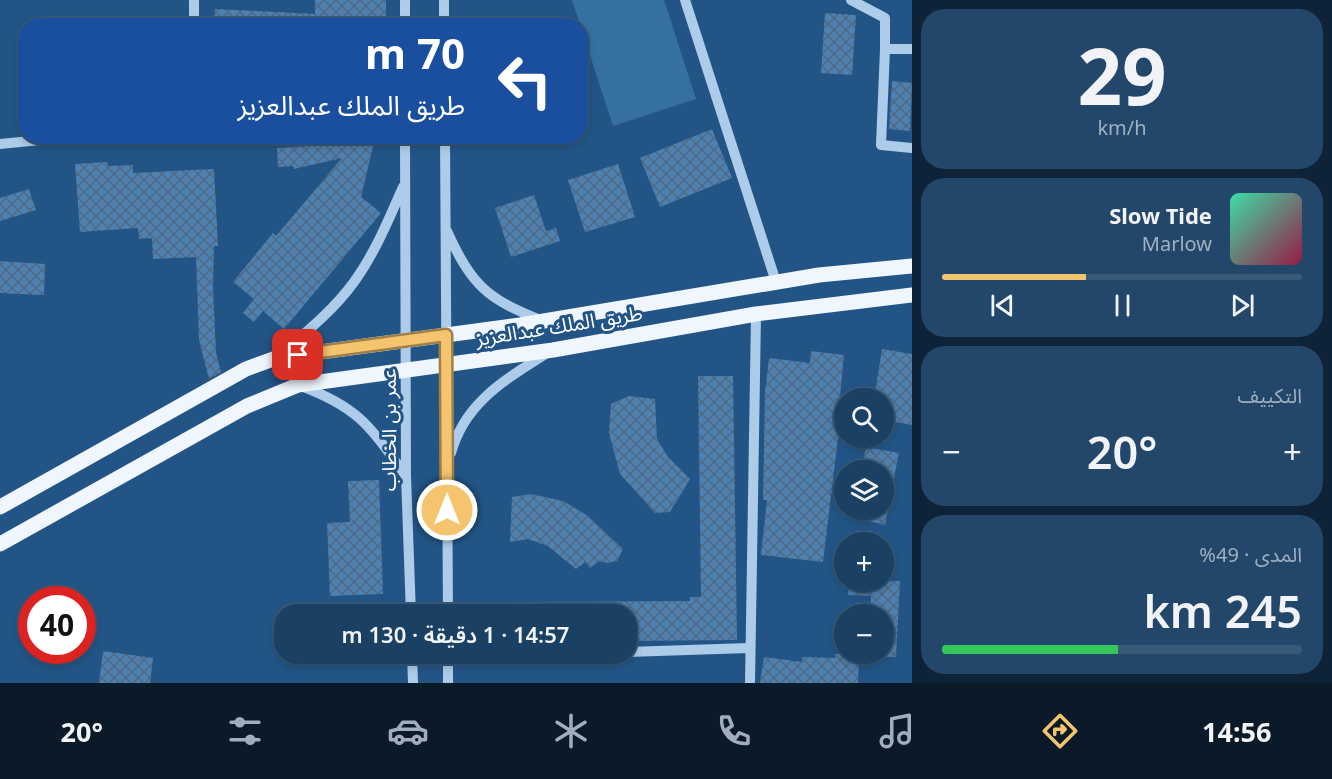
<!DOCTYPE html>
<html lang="ar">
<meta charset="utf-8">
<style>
:root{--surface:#1a4064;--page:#23476a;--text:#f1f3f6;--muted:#9fafbf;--line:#385978;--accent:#f5c46f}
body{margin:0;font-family:"Noto Sans","Noto Sans Arabic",sans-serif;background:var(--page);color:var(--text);direction:rtl;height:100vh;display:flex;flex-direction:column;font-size:22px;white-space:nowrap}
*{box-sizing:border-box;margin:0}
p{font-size:20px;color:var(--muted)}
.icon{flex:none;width:33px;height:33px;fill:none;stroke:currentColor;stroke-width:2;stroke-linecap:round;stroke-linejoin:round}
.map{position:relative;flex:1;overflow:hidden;direction:ltr}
.side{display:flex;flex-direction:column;gap:9px;padding:9px;background:#0e2337;width:420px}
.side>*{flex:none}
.hud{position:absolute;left:18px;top:18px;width:570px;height:126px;border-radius:24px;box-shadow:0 3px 9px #0003,0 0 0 2px var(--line);direction:rtl;background:#1a4fa0;color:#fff;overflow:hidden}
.controls{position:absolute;left:834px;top:388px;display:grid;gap:12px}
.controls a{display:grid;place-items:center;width:60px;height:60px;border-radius:50%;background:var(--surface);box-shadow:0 3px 9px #0003,0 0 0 2px var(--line);font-size:30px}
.speed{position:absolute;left:18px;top:586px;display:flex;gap:12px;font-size:30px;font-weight:700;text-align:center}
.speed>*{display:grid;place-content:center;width:78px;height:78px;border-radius:50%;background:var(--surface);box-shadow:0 3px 9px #0003,0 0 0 2px var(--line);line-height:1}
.speed .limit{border:9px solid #d22;background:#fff;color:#111}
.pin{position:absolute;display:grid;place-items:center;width:51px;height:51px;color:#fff;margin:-26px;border-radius:12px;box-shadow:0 3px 9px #0006}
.me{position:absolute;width:66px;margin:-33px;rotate:0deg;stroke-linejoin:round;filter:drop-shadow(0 0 4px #0008)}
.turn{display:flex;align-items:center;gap:21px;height:126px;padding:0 24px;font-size:27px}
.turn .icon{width:78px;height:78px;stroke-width:2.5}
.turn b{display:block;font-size:42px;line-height:51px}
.big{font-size:45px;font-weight:600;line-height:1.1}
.side .card{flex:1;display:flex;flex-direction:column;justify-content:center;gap:9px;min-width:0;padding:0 21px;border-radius:24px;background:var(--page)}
.side .dial{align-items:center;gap:0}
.dial b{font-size:78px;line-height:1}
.song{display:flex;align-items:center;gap:18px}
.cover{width:72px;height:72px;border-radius:9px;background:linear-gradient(135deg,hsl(160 70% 55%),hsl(340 70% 35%))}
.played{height:6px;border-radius:3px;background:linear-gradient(90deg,var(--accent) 40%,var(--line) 40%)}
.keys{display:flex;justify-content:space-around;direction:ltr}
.heat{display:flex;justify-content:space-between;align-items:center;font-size:33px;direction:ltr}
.charge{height:9px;border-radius:4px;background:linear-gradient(90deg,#34c759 49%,var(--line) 0)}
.trip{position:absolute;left:274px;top:604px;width:363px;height:60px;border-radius:24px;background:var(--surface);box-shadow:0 3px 9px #0003,0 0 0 2px var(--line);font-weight:600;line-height:60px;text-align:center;direction:rtl}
.menu{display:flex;height:96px;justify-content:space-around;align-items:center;background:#0a1a28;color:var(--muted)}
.menu .icon{width:42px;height:42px}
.menu .selected{color:var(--accent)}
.menu b{font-size:27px;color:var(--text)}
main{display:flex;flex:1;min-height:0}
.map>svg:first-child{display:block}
.pitch{fill:#3670a3}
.building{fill:url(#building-cross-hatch)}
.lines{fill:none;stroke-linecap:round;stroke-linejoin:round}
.minor{stroke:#accce9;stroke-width:10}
.major{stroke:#f0f6fe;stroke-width:15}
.route-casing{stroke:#9f7f48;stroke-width:15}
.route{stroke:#f5c46f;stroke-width:10}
.labels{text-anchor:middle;stroke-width:6;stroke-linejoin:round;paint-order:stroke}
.street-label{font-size:20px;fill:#fff;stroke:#225586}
</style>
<main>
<section class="side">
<div class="card dial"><b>29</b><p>km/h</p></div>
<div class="card">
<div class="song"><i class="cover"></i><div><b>Slow Tide</b><p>Marlow</p></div></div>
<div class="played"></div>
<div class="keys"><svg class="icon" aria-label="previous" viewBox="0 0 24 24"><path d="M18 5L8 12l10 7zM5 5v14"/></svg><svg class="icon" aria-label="pause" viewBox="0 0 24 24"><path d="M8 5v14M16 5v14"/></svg><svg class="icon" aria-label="next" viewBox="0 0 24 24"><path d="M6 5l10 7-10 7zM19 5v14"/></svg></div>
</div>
<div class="card"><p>التكييف</p>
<div class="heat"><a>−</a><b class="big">20°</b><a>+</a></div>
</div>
<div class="card"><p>المدى · 49%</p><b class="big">245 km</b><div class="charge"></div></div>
</section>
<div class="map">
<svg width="912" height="683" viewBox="0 0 912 683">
<defs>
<pattern id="building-cross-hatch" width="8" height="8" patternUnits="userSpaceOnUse" patternTransform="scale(1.5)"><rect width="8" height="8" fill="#4f81b0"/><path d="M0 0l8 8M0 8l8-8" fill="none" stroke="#4e6983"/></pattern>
</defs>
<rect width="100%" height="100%" fill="#225586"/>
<path class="pitch" d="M572 0H664L696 99 613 126Z"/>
<path class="building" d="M315 0H386V26H214L215 9 315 14Z
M825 13 856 15 852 75 821 73Z
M892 81 912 83 910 131 889 129Z
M712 129 732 178 660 207 640 158Z
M310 136 375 138 361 197 381 213 284 329 263 311 254 322 243 313 254 299 233 282 273 233 276 236 342 158 294 169 293 166 278 167 277 148 310 146Z
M107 162 108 166 133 165V173L214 169 218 246H214L213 288 216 353 221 372 209 379 199 340 196 257 153 259 152 238 139 239 138 228 80 232 75 164Z
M618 164 635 217 585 232 568 180Z
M29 189 36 210 0 221V198Z
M534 195 546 231 556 228 560 241 511 257 495 208Z
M0 261 45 264 44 295 0 293Z
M882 349 912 354V425L884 420V399H874Z
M811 351 844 355 840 396 843 397 823 562 761 555 767 500H763L765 392 769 358 810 363Z
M698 376H733L737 640 627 641V615H497V602L690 601V597H701Z
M629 396 655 399 657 439 668 457 690 479 670 512 655 513 620 474 609 433 611 404Z
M866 447 899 453 890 498H884V471H861Z
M379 480 383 594 330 596 327 523 350 522 348 481Z
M531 494 563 501 588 516 623 549 617 561 608 563 599 561 590 568 585 562 576 569 548 546 528 539 510 542 512 497Z
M846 510H888L885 525 846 516Z
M900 581 896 657H884V615H870L871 596 848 595V582Z
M103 651 153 658 150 683H99Z
M835 654H859L858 683H760L764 657 802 662V657L835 658Z"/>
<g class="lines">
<path class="minor" d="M194 0V26
M405 0V26
M444 0V26
M685 0 776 282
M851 0 885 18V49
M912 49H885L881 145 912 148
M405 136 406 476 411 615
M445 136 448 615
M0 144 80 136
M447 231C472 286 487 299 543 321
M277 357C304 334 333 311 354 282 375 253 389 219 403 187
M301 386C360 408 370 427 406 476
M451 453C465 402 505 380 547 353
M627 652 749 648
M412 654 413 683
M448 654V683
M448 657 550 654
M750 683 756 314"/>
<path class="major" d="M0 507 246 369 276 358 520 325 819 275 912 266
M0 544 247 406 298 385 553 350 756 314 912 295"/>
</g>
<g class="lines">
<g class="route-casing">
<path id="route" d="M298 355 446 335 447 510"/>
</g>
<use href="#route" class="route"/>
</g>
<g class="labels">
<g class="street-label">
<text transform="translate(559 326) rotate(-9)" y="7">طريق الملك عبدالعزيز</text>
<text transform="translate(389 430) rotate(-90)" y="7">عمر بن الخطاب</text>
</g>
</g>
</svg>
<div class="controls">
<a><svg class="icon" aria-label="search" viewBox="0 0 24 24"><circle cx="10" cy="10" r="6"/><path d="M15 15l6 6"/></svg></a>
<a><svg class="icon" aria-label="layers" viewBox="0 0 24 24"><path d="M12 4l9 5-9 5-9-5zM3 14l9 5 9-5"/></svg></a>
<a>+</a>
<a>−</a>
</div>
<div class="speed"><div class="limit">40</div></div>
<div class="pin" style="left:298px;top:355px;background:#d93025"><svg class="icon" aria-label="arrive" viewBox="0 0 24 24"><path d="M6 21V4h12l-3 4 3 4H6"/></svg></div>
<svg class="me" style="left:447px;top:510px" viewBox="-20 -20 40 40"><circle r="17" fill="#f5c46f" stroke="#fff" stroke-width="3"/><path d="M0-11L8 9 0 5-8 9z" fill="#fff"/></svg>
<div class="trip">14:57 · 1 دقيقة · 130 m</div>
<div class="hud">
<div class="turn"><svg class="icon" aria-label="left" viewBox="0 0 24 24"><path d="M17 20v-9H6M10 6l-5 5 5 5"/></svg><div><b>70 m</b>طريق الملك عبدالعزيز</div></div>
</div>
</div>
</main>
<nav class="menu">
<b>14:56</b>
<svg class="icon selected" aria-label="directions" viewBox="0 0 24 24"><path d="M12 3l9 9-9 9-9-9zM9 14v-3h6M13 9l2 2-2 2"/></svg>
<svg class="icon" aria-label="music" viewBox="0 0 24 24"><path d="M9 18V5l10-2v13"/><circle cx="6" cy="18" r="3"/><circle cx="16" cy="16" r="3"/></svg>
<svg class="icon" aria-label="phone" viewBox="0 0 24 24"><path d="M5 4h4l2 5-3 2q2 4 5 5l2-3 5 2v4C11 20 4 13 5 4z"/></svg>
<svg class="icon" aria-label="climate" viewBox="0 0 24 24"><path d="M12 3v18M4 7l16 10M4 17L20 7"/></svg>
<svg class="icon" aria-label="car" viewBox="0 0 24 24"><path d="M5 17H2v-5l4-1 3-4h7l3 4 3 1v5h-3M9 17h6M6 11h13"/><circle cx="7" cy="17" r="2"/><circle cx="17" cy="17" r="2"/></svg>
<svg class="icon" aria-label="filters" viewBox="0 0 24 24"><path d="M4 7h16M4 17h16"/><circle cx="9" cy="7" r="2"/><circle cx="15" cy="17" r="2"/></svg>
<b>20°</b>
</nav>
